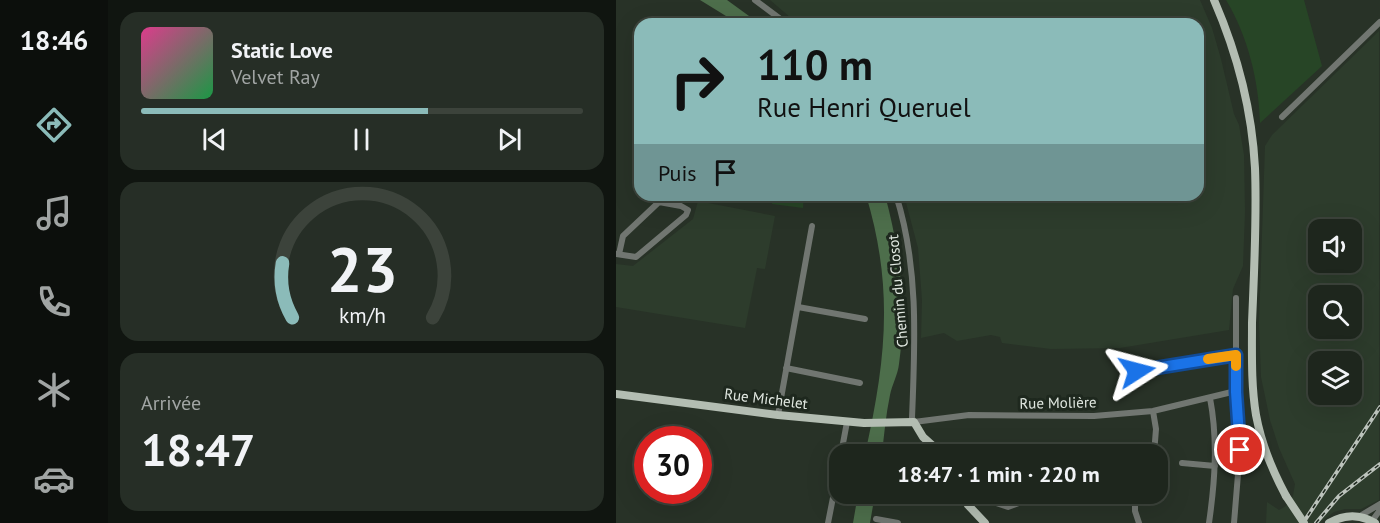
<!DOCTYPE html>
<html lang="fr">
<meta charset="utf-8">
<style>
:root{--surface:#1e261d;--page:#262e26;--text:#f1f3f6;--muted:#a1a5a4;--line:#3c433b;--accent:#8bbbb9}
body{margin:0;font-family:"PT Sans",sans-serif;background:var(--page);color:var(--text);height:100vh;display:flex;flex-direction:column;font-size:22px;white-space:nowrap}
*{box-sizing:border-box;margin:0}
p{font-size:20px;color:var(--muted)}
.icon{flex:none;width:33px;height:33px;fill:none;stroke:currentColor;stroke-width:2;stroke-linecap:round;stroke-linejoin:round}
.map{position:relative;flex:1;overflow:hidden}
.details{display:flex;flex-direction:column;gap:12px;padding:12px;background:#101510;width:508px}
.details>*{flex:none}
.hud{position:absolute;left:18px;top:18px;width:570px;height:183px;border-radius:18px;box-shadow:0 6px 24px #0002,0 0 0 2px var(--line);background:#8bbbb9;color:#111;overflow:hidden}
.fabs{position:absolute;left:692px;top:219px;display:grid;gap:12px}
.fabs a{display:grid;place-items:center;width:54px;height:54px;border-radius:12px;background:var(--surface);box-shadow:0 6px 24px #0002,0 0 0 2px var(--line);font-size:30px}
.speed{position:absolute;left:18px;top:426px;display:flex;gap:12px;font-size:30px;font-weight:700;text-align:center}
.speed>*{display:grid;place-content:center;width:78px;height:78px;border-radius:50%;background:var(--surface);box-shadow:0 6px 24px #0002,0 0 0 2px var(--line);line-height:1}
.speed .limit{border:9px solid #d22;background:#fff;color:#111}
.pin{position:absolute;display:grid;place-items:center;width:51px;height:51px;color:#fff;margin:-26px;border:3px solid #fff;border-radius:50%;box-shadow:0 2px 6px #0007}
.me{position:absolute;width:66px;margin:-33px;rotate:81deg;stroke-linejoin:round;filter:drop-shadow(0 0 4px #0008)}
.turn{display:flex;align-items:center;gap:21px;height:126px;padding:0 24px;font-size:27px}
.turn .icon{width:78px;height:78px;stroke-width:2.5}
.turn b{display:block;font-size:42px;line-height:51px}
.then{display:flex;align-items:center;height:57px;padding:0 24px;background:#0003;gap:12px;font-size:22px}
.big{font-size:45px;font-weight:600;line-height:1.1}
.details .widget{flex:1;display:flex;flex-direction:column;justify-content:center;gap:9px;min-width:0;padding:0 21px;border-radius:18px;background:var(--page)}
.details .dial{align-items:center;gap:0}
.dial svg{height:156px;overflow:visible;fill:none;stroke:var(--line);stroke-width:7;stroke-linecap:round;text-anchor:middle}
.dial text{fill:var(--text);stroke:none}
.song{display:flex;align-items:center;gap:18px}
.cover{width:72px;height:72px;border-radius:9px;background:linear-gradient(135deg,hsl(330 70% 55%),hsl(140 70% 35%))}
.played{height:6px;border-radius:3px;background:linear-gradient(90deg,var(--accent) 65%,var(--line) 65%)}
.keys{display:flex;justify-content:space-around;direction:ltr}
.trip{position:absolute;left:213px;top:444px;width:339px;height:60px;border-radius:18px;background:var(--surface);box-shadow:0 6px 24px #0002,0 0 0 2px var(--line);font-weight:600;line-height:60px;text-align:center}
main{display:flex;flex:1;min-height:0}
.tabs{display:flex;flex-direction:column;width:108px;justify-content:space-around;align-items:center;background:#0c0f0c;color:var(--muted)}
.tabs .icon{width:42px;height:42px}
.tabs .selected{color:var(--accent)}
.tabs b{font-size:27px;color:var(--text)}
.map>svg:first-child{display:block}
.built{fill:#2d3c2c;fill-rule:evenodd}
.green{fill:#274526}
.water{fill:#4d6e4b}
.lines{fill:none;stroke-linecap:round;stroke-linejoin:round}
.minor{stroke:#717671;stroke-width:6}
.major{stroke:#b3bdb2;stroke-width:8}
.rail-casing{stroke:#bcc3bc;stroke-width:4}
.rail{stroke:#1e281e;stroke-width:1.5;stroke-dasharray:4.5;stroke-linecap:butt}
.major-bridge{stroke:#b3bdb2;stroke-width:8}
.route-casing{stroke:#114b97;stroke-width:15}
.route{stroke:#1a73e8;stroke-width:10}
.slow{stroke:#f59e0b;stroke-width:10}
.labels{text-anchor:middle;stroke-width:6;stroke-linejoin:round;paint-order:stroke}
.street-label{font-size:15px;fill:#e1e8e1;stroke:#1e281e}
</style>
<main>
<nav class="tabs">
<b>18:46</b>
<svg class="icon selected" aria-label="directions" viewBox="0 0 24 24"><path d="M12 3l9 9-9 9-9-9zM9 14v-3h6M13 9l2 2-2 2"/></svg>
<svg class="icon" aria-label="music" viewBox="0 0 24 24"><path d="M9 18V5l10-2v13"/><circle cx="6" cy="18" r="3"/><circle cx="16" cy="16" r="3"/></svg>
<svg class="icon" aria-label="phone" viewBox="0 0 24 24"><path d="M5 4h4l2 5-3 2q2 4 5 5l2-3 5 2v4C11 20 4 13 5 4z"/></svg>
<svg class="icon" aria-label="climate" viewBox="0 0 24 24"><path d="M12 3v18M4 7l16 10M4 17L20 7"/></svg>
<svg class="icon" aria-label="car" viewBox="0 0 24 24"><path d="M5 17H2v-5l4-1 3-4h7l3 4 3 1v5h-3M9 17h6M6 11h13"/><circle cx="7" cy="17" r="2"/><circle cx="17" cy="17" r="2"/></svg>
</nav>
<section class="details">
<div class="widget">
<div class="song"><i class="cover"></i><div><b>Static Love</b><p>Velvet Ray</p></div></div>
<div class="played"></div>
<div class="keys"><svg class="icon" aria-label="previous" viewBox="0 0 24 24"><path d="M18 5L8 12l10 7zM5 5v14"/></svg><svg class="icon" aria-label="pause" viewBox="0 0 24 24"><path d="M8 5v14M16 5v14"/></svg><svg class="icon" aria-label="next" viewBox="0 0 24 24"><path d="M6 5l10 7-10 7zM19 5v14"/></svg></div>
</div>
<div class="widget dial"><svg viewBox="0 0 100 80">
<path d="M14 69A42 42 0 1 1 86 69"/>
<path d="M14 69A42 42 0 0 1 9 41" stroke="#8bbbb9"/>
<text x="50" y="56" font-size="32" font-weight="700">23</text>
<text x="50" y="72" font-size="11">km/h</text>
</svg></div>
<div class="widget"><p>Arrivée</p><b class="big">18:47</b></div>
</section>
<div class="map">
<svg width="764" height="523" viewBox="0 0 764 523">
<rect width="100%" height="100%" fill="#283227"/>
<path class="built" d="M154 0H584L596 28 605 59 618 114 623 125 628 155 629 212 627 266 617 289 613 330 504 348 435 349 386 343 384 337 375 335 341 341 328 333 305 338 306 300 302 248 288 195H582V24H182Z
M763 31V500L745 509H729L718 512 703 523H650L651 502 663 510 670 506 677 496 679 484 663 448 654 420 645 377 643 323 649 146 656 135ZM702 230H735V262H702ZM702 296H735V328H702ZM702 362H735V394H702Z
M82 201 159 216 149 269 141 268 129 328 0 307V264L17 266 77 219Z"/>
<path class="green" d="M610 0H688L706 66 644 123C643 82 632 36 610 0Z
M155 195H188L187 208 156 204 157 196Z"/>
<path class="water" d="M84 0H111L144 24H123Z
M250 195H269C284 251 291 306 283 364 282 374 276 385 274 395 270 414 268 435 266 454H249C270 361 278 288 250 195Z
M242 494H259L254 523H237Z"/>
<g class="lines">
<path class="minor" d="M139 0 171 24
M666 117 764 22
M280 195C303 267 299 343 296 418L298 422 353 415 478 416 537 411 620 391
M0 254 20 257 70 215 72 210 65 206 43 202 7 236 3 254
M182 307 249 319
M170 368 244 383
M521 371 620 355
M537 411 540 429 538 454
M162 415 196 226
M225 454 231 422
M566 463 599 466
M375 494 380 503 392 507 426 494
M450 494C471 503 495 499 518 500
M519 494V511L523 523
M744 516 764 504
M260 519 282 523
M756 521 764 510
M212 523 224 462
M593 523C599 481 602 440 594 398
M618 523 624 450 620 391V298"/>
<path class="major" d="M598 0C621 53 636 110 639 168 641 220 638 272 636 323 636 354 635 385 640 415 645 443 656 470 670 496
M0 394 162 415 248 423 298 422 307 437 326 454
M346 494 352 505 369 523
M713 523C729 514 744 514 759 523"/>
<g class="rail-casing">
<path id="rail" d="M687 523 764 407
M700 523 723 496 764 464"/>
</g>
<use href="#rail" class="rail"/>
<path class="major-bridge" d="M670 496 688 523"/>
</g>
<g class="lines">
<g class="route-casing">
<path id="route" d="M521 371 620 355V392L624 450"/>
</g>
<use href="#route" class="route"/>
<path class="slow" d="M592 359 620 355V366"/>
</g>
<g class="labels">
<g class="street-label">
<text transform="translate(282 291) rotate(-95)" y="5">Chemin du Closot</text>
<text transform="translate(150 399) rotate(7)" y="5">Rue Michelet</text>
<text transform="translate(442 403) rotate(-1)" y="5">Rue Molière</text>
</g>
</g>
</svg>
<div class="fabs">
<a><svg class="icon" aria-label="sound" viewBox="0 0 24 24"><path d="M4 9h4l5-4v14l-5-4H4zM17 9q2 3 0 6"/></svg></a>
<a><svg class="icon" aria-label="search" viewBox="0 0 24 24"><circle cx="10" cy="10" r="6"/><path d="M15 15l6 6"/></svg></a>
<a><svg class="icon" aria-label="layers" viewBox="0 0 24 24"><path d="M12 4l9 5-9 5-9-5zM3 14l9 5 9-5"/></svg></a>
</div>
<div class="speed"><div class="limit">30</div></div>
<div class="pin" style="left:624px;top:450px;background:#d93025"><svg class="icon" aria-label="arrive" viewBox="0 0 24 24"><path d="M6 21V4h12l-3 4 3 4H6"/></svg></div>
<svg class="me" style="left:521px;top:371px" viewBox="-20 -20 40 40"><path d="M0-17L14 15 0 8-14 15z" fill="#1a73e8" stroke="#fff" stroke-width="4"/></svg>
<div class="trip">18:47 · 1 min · 220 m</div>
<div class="hud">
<div class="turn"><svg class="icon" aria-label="right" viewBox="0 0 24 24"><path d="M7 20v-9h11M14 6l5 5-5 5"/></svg><div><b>110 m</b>Rue Henri Queruel</div></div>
<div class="then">Puis<svg class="icon" aria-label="arrive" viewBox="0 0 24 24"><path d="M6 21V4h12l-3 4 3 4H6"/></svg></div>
</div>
</div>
</main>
